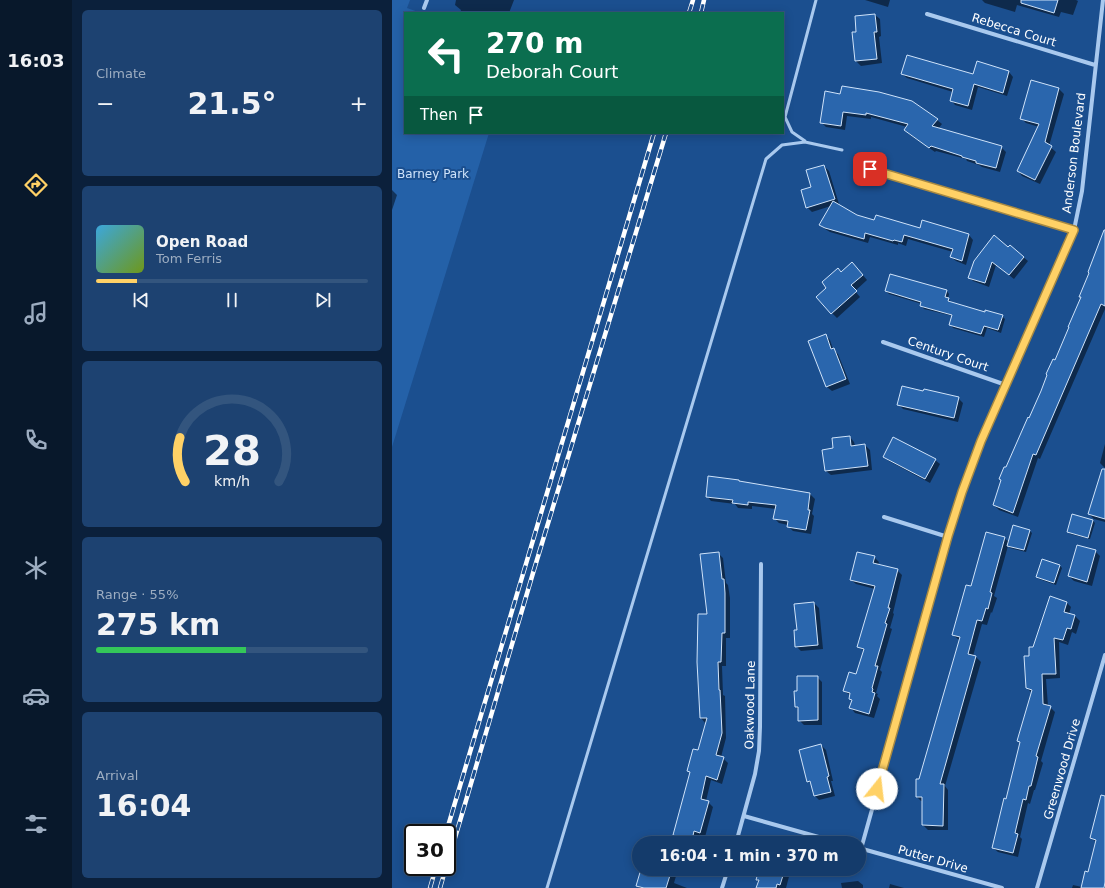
<!DOCTYPE html>
<meta charset="utf-8">
<style>
:root{--surface:#143b6b;--page:#1d4271;--text:#f1f3f6;--muted:#9dadc1;--line:#33557e;--accent:#ffd166}
body{margin:0;font-family:"DejaVu Sans",sans-serif;background:var(--page);color:var(--text);height:100vh;display:flex;flex-direction:column;font-size:15px;white-space:nowrap}
*{box-sizing:border-box;margin:0}
p{font-size:13px;color:var(--muted)}
.icon{flex:none;width:22px;height:22px;fill:none;stroke:currentColor;stroke-width:2;stroke-linecap:round;stroke-linejoin:round}
.map{position:relative;flex:1;overflow:hidden}
.panel{display:flex;flex-direction:column;gap:10px;padding:10px;background:#0b203b;width:320px}
.panel>*{flex:none}
.top-card{position:absolute;left:12px;top:12px;width:380px;height:122px;border-radius:0px;box-shadow:0 2px 10px #0003,0 0 0 1px var(--line);background:#0b6e4f;color:#fff;overflow:hidden}
.speed{position:absolute;left:12px;top:824px;display:flex;gap:8px;font-size:20px;font-weight:700;text-align:center}
.speed>*{display:grid;place-content:center;width:52px;height:52px;border-radius:50%;background:var(--surface);box-shadow:0 2px 10px #0003,0 0 0 1px var(--line);line-height:1}
.speed .limit{border:2px solid #111;border-radius:6px;background:#fff;color:#111}
.pin{position:absolute;display:grid;place-items:center;width:34px;height:34px;color:#fff;margin:-17px;border-radius:8px;box-shadow:0 2px 6px #0006}
.me{position:absolute;width:44px;margin:-22px;rotate:16deg;stroke-linejoin:round;filter:drop-shadow(0 0 3px #0008)}
.turn{display:flex;align-items:center;gap:14px;height:84px;padding:0 16px;font-size:18px}
.turn .icon{width:52px;height:52px;stroke-width:2.5}
.turn b{display:block;font-size:28px;line-height:34px}
.then{display:flex;align-items:center;height:38px;padding:0 16px;background:#0003;gap:8px;font-size:15px}
.big{font-size:30px;font-weight:600;line-height:1.1}
.panel .tile{flex:1;display:flex;flex-direction:column;justify-content:center;gap:6px;min-width:0;padding:0 14px;border-radius:6px;background:var(--page)}
.panel .dial{align-items:center;gap:0}
.dial svg{height:104px;overflow:visible;fill:none;stroke:var(--line);stroke-width:7;stroke-linecap:round;text-anchor:middle}
.dial text{fill:var(--text);stroke:none}
.song{display:flex;align-items:center;gap:12px}
.cover{width:48px;height:48px;border-radius:6px;background:linear-gradient(135deg,hsl(200 70% 55%),hsl(80 70% 35%))}
.played{height:4px;border-radius:2px;background:linear-gradient(90deg,var(--accent) 15%,var(--line) 15%)}
.keys{display:flex;justify-content:space-around;direction:ltr}
.heat{display:flex;justify-content:space-between;align-items:center;font-size:22px;direction:ltr}
.charge{height:6px;border-radius:3px;background:linear-gradient(90deg,#34c759 55%,var(--line) 0)}
.trip{position:absolute;left:240px;top:836px;width:234px;height:40px;border-radius:20px;background:var(--surface);box-shadow:0 2px 10px #0003,0 0 0 1px var(--line);font-weight:600;line-height:40px;text-align:center}
main{display:flex;flex:1;min-height:0}
.menu{display:flex;flex-direction:column;width:72px;justify-content:space-around;align-items:center;background:#08182b;color:var(--muted)}
.menu .icon{width:28px;height:28px}
.menu .current{color:var(--accent)}
.menu b{font-size:18px;color:var(--text)}
.map>svg:first-child{display:block}
.green{fill:#2461a8}
.shadow{fill:#0007}
.building{fill:#2a66ad;stroke:#cfe3fa}
.lines{fill:none;stroke-linecap:round;stroke-linejoin:round}
.service{stroke:#a9c9ee;stroke-width:3}
.minor{stroke:#a9c9ee;stroke-width:4}
.rail-casing{stroke:#fff;stroke-width:4.5}
.rail{stroke:#1b4f8f;stroke-width:3;stroke-dasharray:9;stroke-linecap:butt}
.route-casing{stroke:#a68842;stroke-width:10}
.route{stroke:#ffd166;stroke-width:7}
.labels{text-anchor:middle;stroke-width:4;stroke-linejoin:round;paint-order:stroke}
.street-label{font-size:12px;fill:#fff;stroke:#1b4f8f}
.park-label{font-size:12px;fill:#cfe3fa;stroke:#1b4f8f}
</style>
<main>
<nav class="menu">
<b>16:03</b>
<svg class="icon current" aria-label="directions" viewBox="0 0 24 24"><path d="M12 3l9 9-9 9-9-9zM9 14v-3h6M13 9l2 2-2 2"/></svg>
<svg class="icon" aria-label="music" viewBox="0 0 24 24"><path d="M9 18V5l10-2v13"/><circle cx="6" cy="18" r="3"/><circle cx="16" cy="16" r="3"/></svg>
<svg class="icon" aria-label="phone" viewBox="0 0 24 24"><path d="M5 4h4l2 5-3 2q2 4 5 5l2-3 5 2v4C11 20 4 13 5 4z"/></svg>
<svg class="icon" aria-label="climate" viewBox="0 0 24 24"><path d="M12 3v18M4 7l16 10M4 17L20 7"/></svg>
<svg class="icon" aria-label="car" viewBox="0 0 24 24"><path d="M5 17H2v-5l4-1 3-4h7l3 4 3 1v5h-3M9 17h6M6 11h13"/><circle cx="7" cy="17" r="2"/><circle cx="17" cy="17" r="2"/></svg>
<svg class="icon" aria-label="filters" viewBox="0 0 24 24"><path d="M4 7h16M4 17h16"/><circle cx="9" cy="7" r="2"/><circle cx="15" cy="17" r="2"/></svg>
</nav>
<section class="panel">
<div class="tile"><p>Climate</p>
<div class="heat"><a>−</a><b class="big">21.5°</b><a>+</a></div>
</div>
<div class="tile">
<div class="song"><i class="cover"></i><div><b>Open Road</b><p>Tom Ferris</p></div></div>
<div class="played"></div>
<div class="keys"><svg class="icon" aria-label="previous" viewBox="0 0 24 24"><path d="M18 5L8 12l10 7zM5 5v14"/></svg><svg class="icon" aria-label="pause" viewBox="0 0 24 24"><path d="M8 5v14M16 5v14"/></svg><svg class="icon" aria-label="next" viewBox="0 0 24 24"><path d="M6 5l10 7-10 7zM19 5v14"/></svg></div>
</div>
<div class="tile dial"><svg viewBox="0 0 100 80">
<path d="M14 69A42 42 0 1 1 86 69"/>
<path d="M14 69A42 42 0 0 1 10 35" stroke="#ffd166"/>
<text x="50" y="56" font-size="32" font-weight="700">28</text>
<text x="50" y="72" font-size="11">km/h</text>
</svg></div>
<div class="tile"><p>Range · 55%</p><b class="big">275 km</b><div class="charge"></div></div>
<div class="tile"><p>Arrival</p><b class="big">16:04</b></div>
</section>
<div class="map">
<svg width="713" height="888" viewBox="0 0 713 888">
<rect width="100%" height="100%" fill="#1b4f8f"/>
<path class="green" d="M0 0H18L15 8 29 13H13V133H97L0 447Z"/>
<path class="shadow" d="M64 0H122L117 13H68L69 10 63 5Z
M473 0H498L496 7Z
M590 0H684L686 1 681 15 669 12 667 17 625 5 623 12 593 3Z
M483 15 488 19 489 36 487 37 490 63 469 66 464 61 465 33Z
M585 63 617 72 621 77 615 96 586 87 580 110 563 105 559 100 561 92 515 78 510 74 582 75Z
M640 81 667 89 672 94 657 146 664 152 648 184 630 176 626 171 647 127 634 123 629 118Z
M434 92 545 120 550 124 546 129 609 147 614 152 608 172 590 167 587 165 575 161 574 159 544 151 543 152 518 135 513 130 515 127 479 117V119L455 116 453 130 434 127 429 122Z
M432 166 437 171 447 204H445L465 216 483 221 528 229 530 222 577 235 581 240 574 265 564 261 559 257 561 252 516 239 514 246 506 243V245L478 237 476 243 438 232 433 229 428 224 439 206 420 212 415 207 420 187Z
M0 190 5 195 0 210Z
M713 230V309L648 459 646 458 626 517 607 510 602 505 615 469 664 361 690 298 688 296Z
M618 246 636 261 622 279 604 265 597 287 581 281 577 277Z
M465 268 475 280 463 291 468 297 445 318 440 313 449 273Z
M554 290 557 294 556 298 560 303 593 313 610 316 613 319 609 333 595 328 592 337 561 328 558 324 561 316 532 309 529 305 530 304 497 294 494 291Z
M433 335 438 340 441 349 446 354 458 384 440 391 435 387Z
M566 398 571 403 566 422 511 409 507 405Z
M458 437 462 442 463 446 473 445 478 450 480 470 439 475 434 471 442 449Z
M713 444V468L708 463Z
M492 456 543 460 548 464 538 483 497 461Z
M713 493V522L702 519 697 514Z
M418 494 423 499 420 514 422 516 419 534 401 531 396 526V525L387 523 382 518 384 509 360 506V509L346 508 343 504 319 501 315 496Z
M701 521 703 523 698 539 678 534 676 531Z
M637 530 640 533 634 552 618 548 616 546 602 596 605 598 600 613 599 612 595 625 590 624 581 656 584 657 589 662 553 786 556 790V830H536L531 825V801H529L525 797 527 780 568 640 566 639 561 635 580 588 612 538 617 542Z
M703 551 708 556 700 586 682 581 677 576Z
M326 553 331 558 334 583 336 585 338 598V638H334V666H330L331 695 333 696 334 738 329 757 331 758 336 763 330 784 319 780 314 801 316 802 321 807 313 837 307 835 305 843H300L286 839 282 834 299 773 296 770 307 751 315 722 313 723 309 718 317 615Z
M482 557 487 562 486 565 505 570 510 575 501 613 502 614 498 628 500 629 488 670 490 672 484 693 486 694 485 696 488 699 482 718 463 713 459 708 460 702 458 699 459 696 452 691 465 675 472 651 466 646 483 589 464 584 459 580Z
M651 560 668 566 670 568 664 585 647 579 645 577Z
M422 603 427 608 431 649 409 651 404 646 406 631 404 605Z
M675 603 679 607 677 614 683 616 688 621 684 634 680 632 676 645 667 642 668 678 654 679 656 706 658 707 663 712 649 761 651 763 643 790H642L638 804 636 803 628 837 630 839 626 857 606 852 601 848 629 744 626 741 640 693 635 688 638 657 642 648Z
M425 677 430 682V725H412L407 720V710L404 707 406 692Z
M429 745 434 750 441 781H439L443 796 427 800 423 796 420 785 416 781Z
M713 820V888H680L681 885 690 887 697 873 704 842 699 838Z
M247 853V864L245 861Z
M251 869H286L282 883 295 888H248L246 886Z
M368 869H399L394 888H365L367 882 365 880Z
M466 881 471 885V888H450L449 883Z
M498 884 512 888H497Z"/>
<path class="building" d="M629 0H666L662 13 629 3Z
M483 14 485 32H482L485 59 463 61 460 32H464L463 16Z
M515 55 581 74 585 61 617 71 611 93 582 84 576 106 558 101 561 89 509 74Z
M639 80 667 88 653 142 660 146 643 180 625 171 647 124 628 119Z
M450 86 487 92 520 101 546 119 540 126 610 146 604 168 584 163V161L570 157V156L539 146 537 148 512 130 516 124 474 113V115L451 112 449 126 428 123 433 91 448 94Z
M432 165 443 199 414 208 409 190 419 187 414 170Z
M441 201 465 215 482 220 484 215 528 228 530 220 577 234 570 261 558 257 561 249 512 235 510 242 502 240 501 241 473 233 472 239 433 228 427 225Z
M712 230H713V306L709 304 644 455 641 454 621 513 601 505 609 480 607 479 612 467H614L636 417 637 418 649 391 655 375 654 374 661 359 663 360 677 327H676L689 297H687L697 273 696 272Z
M602 235 616 247 618 245 632 257 617 275 600 262 593 283 576 278 582 261Z
M460 262 471 275 459 285 465 291 439 314 424 297 434 288 430 282 446 268 449 272Z
M498 274 555 290 553 297 557 298 556 301 593 312V310L611 315 606 330 592 326 589 334 557 325 560 315 528 306 529 302 493 291Z
M434 334 439 349 442 348 454 379 434 387 416 341Z
M510 386 531 391 532 389 567 397 562 418 505 405Z
M458 436 459 446 473 444 476 466 433 471 430 450 441 448 440 438Z
M501 437 544 459 533 479 491 457Z
M710 469H713V519L696 514Z
M316 476 347 480V481L418 493 416 510H418L414 530 395 527 396 521 381 519 384 505 356 502V505L340 503 341 500 314 497Z
M680 514 701 520 696 538 675 532Z
M621 525 638 530 632 550 615 546Z
M594 532 613 537 598 592 600 593 596 609 594 608 590 621 585 620 576 654 584 656 548 784H552L551 826 530 825V797H524V779H527L568 637 560 635 574 585 579 586Z
M685 545 704 550 695 582 676 576Z
M327 552 330 579H332L333 593V633H330L329 662H326L327 690H328L330 733 324 755 332 757 325 780 314 776 309 799 317 801 308 833 302 831 300 840 281 835 298 772 295 771 301 749 306 750 315 718H308L305 662 306 614H315L308 554Z
M465 552 483 556 481 563 506 569 496 608H498L493 623 495 624 483 666H486L480 688 481 689 480 692 483 693 477 714 457 708 460 700 457 699 458 693 451 691 457 672 464 674 472 649 465 647 483 586 458 580Z
M650 559 668 565 662 583 644 577Z
M658 596 675 602 672 612 683 615 679 629 675 628 671 640 662 638 664 674H650L651 704 659 706 644 756 646 757 639 786H637L634 800 631 799 623 833 626 834 621 853 600 848 612 798 614 799 628 742 625 741 640 690 634 688 632 656H637V647H641Z
M422 602 426 645 403 647 402 630H405L402 604Z
M405 676H426V720L406 721V707H403L402 691H405Z
M429 744 437 776 435 777 439 792 422 796 418 781 415 782 407 750Z
M709 795 713 796V882L712 888H689L693 871 696 872 704 840 698 838Z
M249 869H280L274 888H252L244 886Z
M367 869H393L388 885 385 884 384 888H364L367 880H364Z"/>
<g class="lines">
<path class="service" d="M413 141 400 132 393 117 424 0
M155 888 374 159 390 145 413 142 450 150"/>
<path class="minor" d="M32 8 35 0
M535 14 703 65
M478 169 682 230
M491 342 614 385
M492 517 556 537
M352 816 448 843
M344 843 363 774 367 751 368 727 369 564
M467 848 610 888
M469 849 556 537 570 492 589 441 682 230 690 191 711 0
M330 888 336 869
M645 888 713 655"/>
<g class="rail-casing">
<path id="rail" d="M297 13 301 0
M309 13 312 0
M54 833 262 133
M55 865 141 573 274 133
M38 888 44 867
M48 888 54 867"/>
</g>
<use href="#rail" class="rail"/>
</g>
<g class="lines">
<g class="route-casing">
<path id="route" d="M478 169 682 230 589 441 570 492 556 536 485 789"/>
</g>
<use href="#route" class="route"/>
</g>
<g class="labels">
<g class="street-label">
<text transform="translate(622 30) rotate(17)" y="4">Rebecca Court</text>
<text transform="translate(682 153) rotate(-83)" y="4">Anderson Boulevard</text>
<text transform="translate(556 354) rotate(19)" y="4">Century Court</text>
<text transform="translate(358 705) rotate(-89)" y="4">Oakwood Lane</text>
<text transform="translate(670 769) rotate(-74)" y="4">Greenwood Drive</text>
<text transform="translate(541 859) rotate(16)" y="4">Putter Drive</text>
</g>
<g class="park-label">
<text x="41" y="178">Barney Park</text>
</g>
</g>
</svg>
<div class="speed"><div class="limit">30</div></div>
<div class="pin" style="left:478px;top:169px;background:#d93025"><svg class="icon" aria-label="arrive" viewBox="0 0 24 24"><path d="M6 21V4h12l-3 4 3 4H6"/></svg></div>
<svg class="me" style="left:485px;top:789px" viewBox="-20 -20 40 40"><circle r="19" fill="#fff"/><path d="M0-13L10 11 0 6-10 11z" fill="#ffd166"/></svg>
<div class="trip">16:04 · 1 min · 370 m</div>
<div class="top-card">
<div class="turn"><svg class="icon" aria-label="left" viewBox="0 0 24 24"><path d="M17 20v-9H6M10 6l-5 5 5 5"/></svg><div><b>270 m</b>Deborah Court</div></div>
<div class="then">Then<svg class="icon" aria-label="arrive" viewBox="0 0 24 24"><path d="M6 21V4h12l-3 4 3 4H6"/></svg></div>
</div>
</div>
</main>
